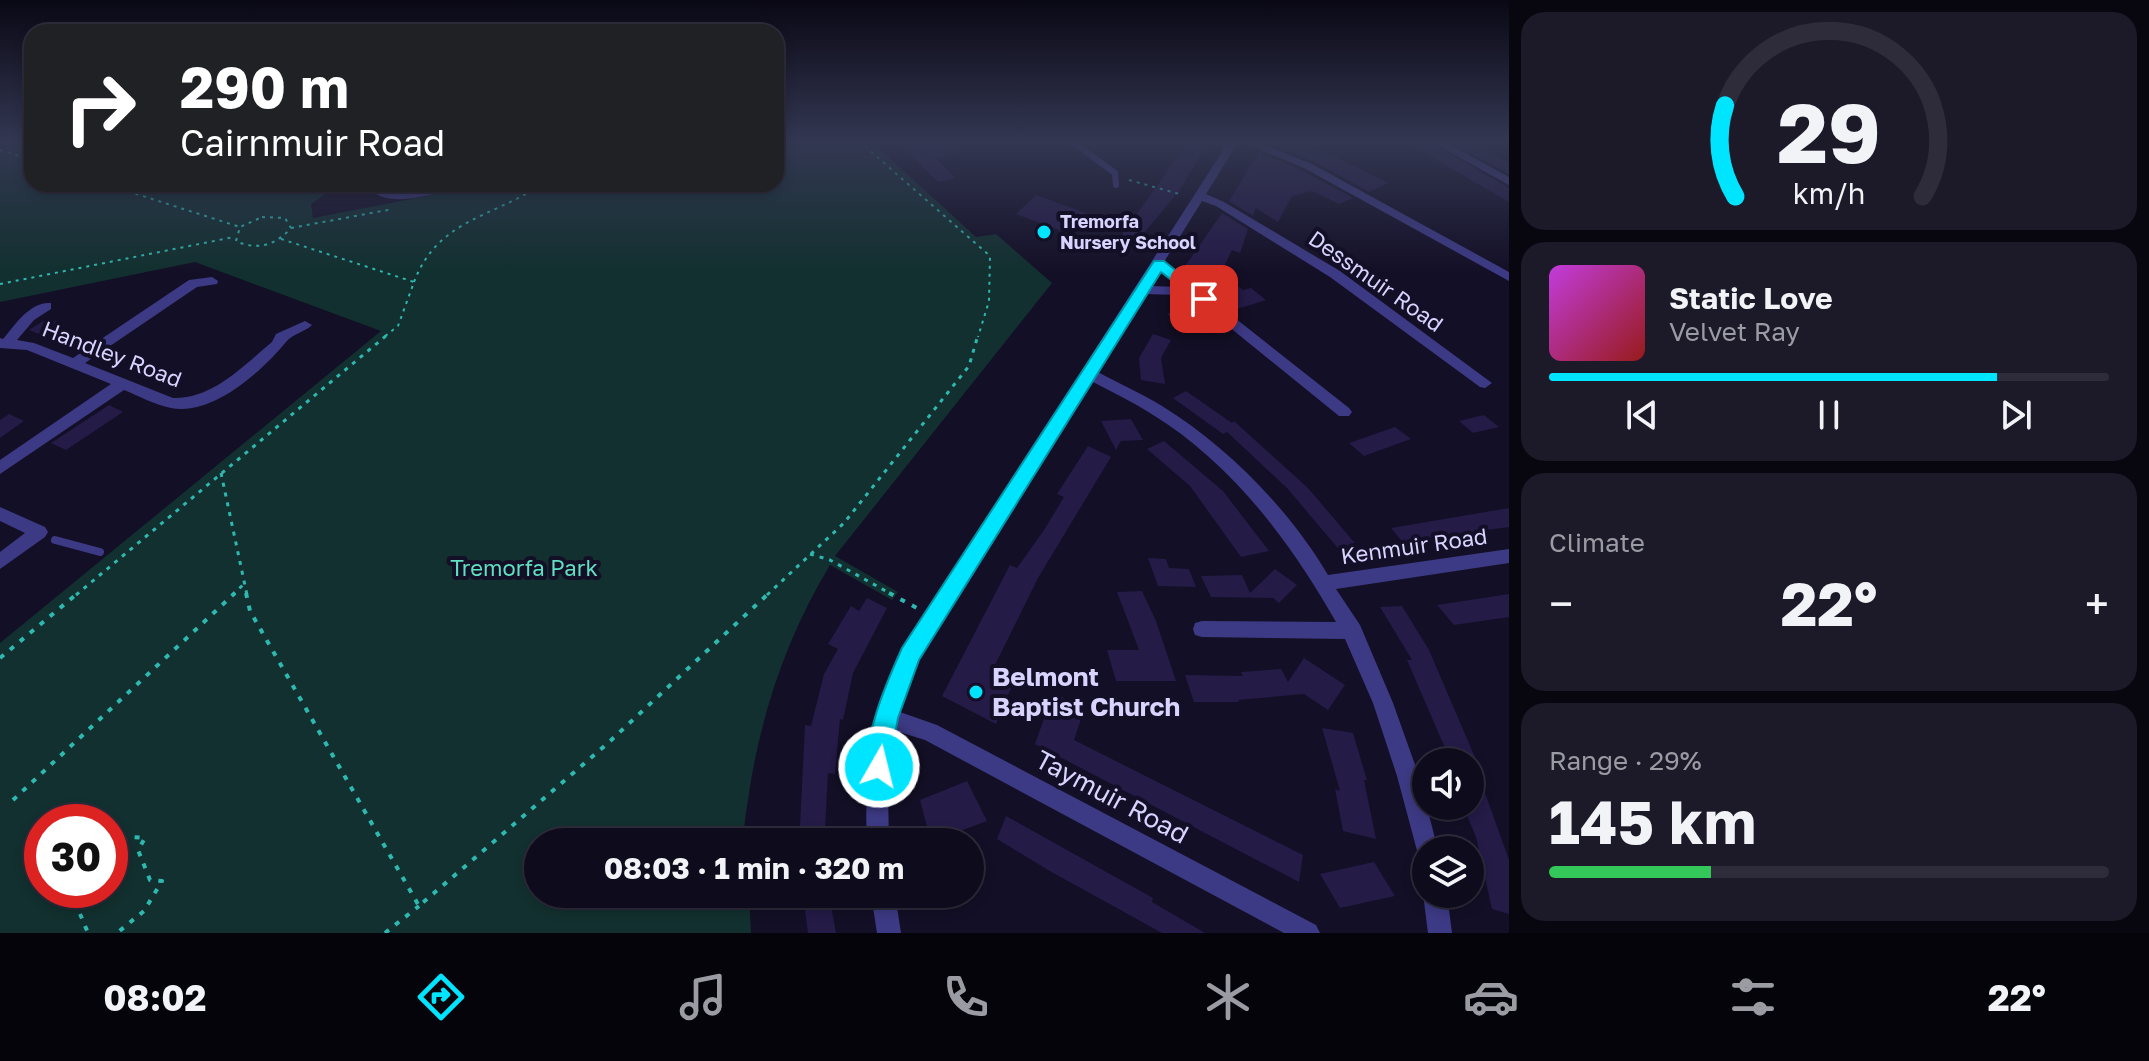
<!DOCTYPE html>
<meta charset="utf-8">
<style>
:root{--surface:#0e0b1c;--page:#1c1929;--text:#f1f3f6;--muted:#9b9ba3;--line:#2e2b3b;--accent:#00e5ff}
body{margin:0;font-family:"Golos Text",sans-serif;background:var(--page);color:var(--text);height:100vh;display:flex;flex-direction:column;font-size:30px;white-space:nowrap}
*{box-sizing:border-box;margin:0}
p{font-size:26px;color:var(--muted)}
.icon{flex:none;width:44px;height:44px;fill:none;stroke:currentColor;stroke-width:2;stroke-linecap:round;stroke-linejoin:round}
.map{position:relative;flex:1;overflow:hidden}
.drawer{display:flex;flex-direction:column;gap:12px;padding:12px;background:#08060f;width:640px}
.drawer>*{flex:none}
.guide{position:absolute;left:24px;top:24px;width:760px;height:168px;border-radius:24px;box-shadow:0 4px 12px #0003,0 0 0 2px var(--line);background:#202124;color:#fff;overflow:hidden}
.tools{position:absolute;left:1412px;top:748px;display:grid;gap:16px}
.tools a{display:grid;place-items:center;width:72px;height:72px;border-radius:50%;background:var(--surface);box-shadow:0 4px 12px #0003,0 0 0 2px var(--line);font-size:40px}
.speed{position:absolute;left:24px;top:804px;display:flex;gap:16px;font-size:40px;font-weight:700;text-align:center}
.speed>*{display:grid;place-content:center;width:104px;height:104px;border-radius:50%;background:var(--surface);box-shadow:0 4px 12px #0003,0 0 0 2px var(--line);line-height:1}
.speed .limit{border:12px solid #d22;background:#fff;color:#111}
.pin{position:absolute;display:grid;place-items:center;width:68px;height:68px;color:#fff;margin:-34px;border-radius:16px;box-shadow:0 4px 12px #0006}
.me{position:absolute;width:88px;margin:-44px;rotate:8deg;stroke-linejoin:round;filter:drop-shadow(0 0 6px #0008)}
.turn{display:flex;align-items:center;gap:28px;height:168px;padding:0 24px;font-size:36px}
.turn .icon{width:104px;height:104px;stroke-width:2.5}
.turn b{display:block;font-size:56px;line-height:68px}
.big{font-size:60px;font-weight:700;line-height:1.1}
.drawer .widget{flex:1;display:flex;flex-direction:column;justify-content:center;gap:12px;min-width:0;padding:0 28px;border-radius:24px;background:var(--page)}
.drawer .dial{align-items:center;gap:0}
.dial svg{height:208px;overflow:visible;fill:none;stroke:var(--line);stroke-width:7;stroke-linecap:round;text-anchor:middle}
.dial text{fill:var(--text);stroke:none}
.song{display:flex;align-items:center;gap:24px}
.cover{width:96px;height:96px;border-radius:12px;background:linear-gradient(135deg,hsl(290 70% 55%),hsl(0 70% 35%))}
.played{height:8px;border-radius:4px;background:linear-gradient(90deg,var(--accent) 80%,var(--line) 80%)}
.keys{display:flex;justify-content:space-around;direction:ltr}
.heat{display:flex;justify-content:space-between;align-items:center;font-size:44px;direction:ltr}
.charge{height:12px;border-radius:6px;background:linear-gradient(90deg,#34c759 29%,var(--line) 0)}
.trip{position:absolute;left:524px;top:828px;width:460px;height:80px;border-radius:40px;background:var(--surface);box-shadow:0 4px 12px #0003,0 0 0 2px var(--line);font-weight:700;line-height:80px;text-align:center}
.tab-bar{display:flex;height:128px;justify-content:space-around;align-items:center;background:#06040b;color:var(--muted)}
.tab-bar .icon{width:56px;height:56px}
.tab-bar .current{color:var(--accent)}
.tab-bar b{font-size:36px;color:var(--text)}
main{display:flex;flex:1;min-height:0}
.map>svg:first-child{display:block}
.green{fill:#12302f;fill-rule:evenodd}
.building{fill:#241b47}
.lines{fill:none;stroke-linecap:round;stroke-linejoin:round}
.path-far2{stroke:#2fb8b0;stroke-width:2;stroke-dasharray:3 5;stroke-linecap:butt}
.path-far1{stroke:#2fb8b0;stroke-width:3;stroke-dasharray:4 6;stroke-linecap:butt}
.path{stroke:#2fb8b0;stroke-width:4;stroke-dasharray:5 8;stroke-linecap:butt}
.lane-far1{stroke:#3d3a85;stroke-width:6}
.lane{stroke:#3d3a85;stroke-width:8}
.street{fill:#3d3a85;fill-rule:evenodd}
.route{fill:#00e5ff;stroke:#0095a6;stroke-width:2}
.poi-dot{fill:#00e5ff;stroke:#130f26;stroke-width:3}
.labels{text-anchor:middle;stroke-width:8;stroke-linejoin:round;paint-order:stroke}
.far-poi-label{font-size:18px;font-weight:bold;fill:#d9d4ff;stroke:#130f26;text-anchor:start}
.street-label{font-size:22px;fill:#d9d4ff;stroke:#130f26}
.park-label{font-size:22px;fill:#5fe0c0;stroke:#130f26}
.near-poi-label{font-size:26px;font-weight:bold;fill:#d9d4ff;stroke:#130f26;text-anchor:start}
.near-street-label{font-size:26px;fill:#d9d4ff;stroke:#130f26}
</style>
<main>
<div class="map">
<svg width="1509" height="933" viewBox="0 0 1509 933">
<rect width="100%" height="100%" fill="#130f26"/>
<path class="green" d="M0 141H32V184H340L311 204 313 218 489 184H776V141H871L976 237 996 234 1052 283 835 556 898 592 892 600 830 565C788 634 761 713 749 793 747 809 743 826 744 842H538V894H749L751 933H0V643L381 331 195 262 0 302ZM110 822V890H42V822Z"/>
<path class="building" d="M896 141H944L958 153 935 158 956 178 938 182Z
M1189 141H1209L1179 191 1139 239 1135 237 1127 252 1113 247Z
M1297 141 1295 144 1323 151 1389 183 1369 192 1313 161 1265 142Z
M1404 141H1427L1509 188V202Z
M1449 141H1470L1509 163V174Z
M1259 152 1303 171 1353 198 1339 204 1312 191 1292 196 1278 222 1256 208 1253 216 1229 201Z
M1036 195 1086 213 1067 233 1016 214Z
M1222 213 1248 229 1240 253 1232 250 1221 273 1243 290 1251 288 1266 300 1234 310 1183 269Z
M1167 313H1195L1203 326 1175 327Z
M48 318 65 325 46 337 29 330Z
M1153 334 1171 340 1161 358 1165 384 1141 380 1139 358Z
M1186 391 1232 423 1234 421 1308 488 1360 549 1342 553 1287 488 1227 432 1223 434 1173 398Z
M109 405 123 412 66 450 51 443Z
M9 414 24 421 0 438V420Z
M1484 415 1499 427 1473 433 1459 421Z
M1131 419 1143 440 1121 441 1116 450 1101 421Z
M1395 427 1411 439 1364 456 1349 443Z
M1164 441 1223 491 1269 551 1241 557 1190 486 1147 449Z
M1088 446 1111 457 1038 578 989 677 1011 688 996 724 942 696 1010 565 1017 568 1044 530 1064 497 1057 494Z
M1509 508V527L1479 531 1482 534 1406 546 1391 528Z
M1148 558 1166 559 1169 568 1189 569 1196 587 1158 586Z
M1275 569 1297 585 1279 603 1273 598 1211 597 1201 576 1242 575 1250 593Z
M1142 591 1156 621 1176 681H1116L1107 650H1139L1117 592Z
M1509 594V617L1454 625 1437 605Z
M867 598 887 608 853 673 843 720 840 719 835 774 828 773 825 829 800 826 805 725 811 726 824 674 838 649 828 644 851 606 859 611Z
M1402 606 1429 650 1477 762H1474L1509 860V914L1492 909 1476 837 1463 806H1470V762H1451L1407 660H1412L1380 607Z
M1304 658 1345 685 1328 710 1304 694 1238 700 1239 702H1194L1185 675 1243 676 1241 672 1281 669 1288 682Z
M1053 693 1085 707 1074 740 1303 855 1299 882 1035 744Z
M1322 728 1353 733 1367 780H1364L1376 839 1343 831 1335 789 1340 791Z
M967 781 987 821 931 842 920 800Z
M1006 816 1153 898 1152 902 1205 933H1162L1048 870 997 839Z
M1374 862 1395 896 1340 908 1320 874Z
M831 906 836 933H808L805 910Z"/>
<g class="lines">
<path class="path-far2" d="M859 141 990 256 989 301 978 337
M0 150 32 160
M1129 180 1183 195
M105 184 240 227
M471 193 519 184
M262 217 285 218 291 228C276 245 257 251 236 241L240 227Z
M291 228 393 209
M281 239 414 282 398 326 384 337
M414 282C438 219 492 218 542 184
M0 284 234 237"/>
<path class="path-far1" d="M221 473 247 595
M810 554 830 560 893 595
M76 595 387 335
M232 595 244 584
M767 595 844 523 969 366 978 335"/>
<path class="path" d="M246 593 250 611 419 906 607 744 769 593
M889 593 917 608
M0 658 78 593
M13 800 235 593
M110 845 132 837 145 838 138 850 150 880 162 881 144 911 117 933
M70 890 88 933
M385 933 419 906"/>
<path class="lane-far1" d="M1077 145 1115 173 1116 185"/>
<path class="lane" d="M55 540 100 552"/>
<path class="street" d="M1061 141H1076L1082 145 1077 148Z
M1229 141H1239L1206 194 1224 202 1340 271 1492 383 1485 388 1480 387 1330 277 1216 206 1202 201 1164 262 1349 408 1352 412 1349 416H1339L1196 300 1179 295 1144 294 1096 371C1118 383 1141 393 1162 406 1227 446 1289 509 1328 575L1509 549V563L1336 589 1360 625 1393 703 1419 776 1438 850H1426V861L1419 858 1397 776 1373 703 1345 639 1202 637 1195 635 1193 629 1195 623 1202 621 1336 622C1290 541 1231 462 1150 413 1131 401 1110 391 1091 381L918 659 900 712 937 725 1316 925 1320 933H1284L925 740 896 731 888 794 889 842H867C863 774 875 711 903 649ZM1159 270 1180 287 1149 286Z
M1240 141H1254L1312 164 1509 272V281L1304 168Z
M1430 141H1443L1509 177V185Z
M445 184H469L463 187C439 192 398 207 376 194L382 191 405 192Z
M212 277 218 281 217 284 197 287 85 363 173 398C213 399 243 366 272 342L276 334 305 321 312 325C305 332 292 334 286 342 262 371 213 416 171 408 155 405 139 396 124 390L0 474V460L111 384 27 350 0 348V338L3 339C15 325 30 301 51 303V309L34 320 17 340 34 343 73 358 189 280Z
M0 507 45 527 48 532 45 537 0 569V552L25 533 0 521Z
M1426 888V894H1447L1452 933H1428L1423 894Z
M871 894H895L901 933H877Z"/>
</g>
<linearGradient id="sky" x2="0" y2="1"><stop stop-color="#0a0815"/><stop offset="0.52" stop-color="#333752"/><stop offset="1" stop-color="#333752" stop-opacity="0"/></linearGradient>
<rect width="1509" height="272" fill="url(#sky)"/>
<path class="route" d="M1154 261H1164L1211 299 1199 302 1161 272 919 660 898 718 888 775 879 779 871 775C858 746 889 677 902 648Z"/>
<g class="poi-dot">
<circle cx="1044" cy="232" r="8"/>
<circle cx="976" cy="692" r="8"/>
</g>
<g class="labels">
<g class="far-poi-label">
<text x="1060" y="228">Tremorfa<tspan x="1060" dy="21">Nursery School</tspan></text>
</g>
<g class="street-label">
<text transform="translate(1376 281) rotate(35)" y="8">Dessmuir Road</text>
<text transform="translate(112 354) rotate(21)" y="8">Handley Road</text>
<text transform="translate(1414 546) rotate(-8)" y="8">Kenmuir Road</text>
</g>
<g class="park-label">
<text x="524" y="576">Tremorfa Park</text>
</g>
<g class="near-poi-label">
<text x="992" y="686">Belmont<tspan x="992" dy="30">Baptist Church</tspan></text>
</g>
<g class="near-street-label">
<text transform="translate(1112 797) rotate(28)" y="9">Taymuir Road</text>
</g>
</g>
</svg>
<div class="tools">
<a><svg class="icon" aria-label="sound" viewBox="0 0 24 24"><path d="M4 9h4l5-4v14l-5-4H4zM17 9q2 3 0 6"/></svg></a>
<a><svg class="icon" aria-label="layers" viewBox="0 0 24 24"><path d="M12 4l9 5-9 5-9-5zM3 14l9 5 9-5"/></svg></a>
</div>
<div class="speed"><div class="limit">30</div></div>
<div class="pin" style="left:1204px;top:299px;background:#d93025"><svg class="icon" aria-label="arrive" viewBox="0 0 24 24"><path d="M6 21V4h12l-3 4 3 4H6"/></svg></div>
<svg class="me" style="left:879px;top:767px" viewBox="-20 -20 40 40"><circle r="17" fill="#00e5ff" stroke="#fff" stroke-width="3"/><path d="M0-11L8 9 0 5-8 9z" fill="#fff"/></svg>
<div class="trip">08:03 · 1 min · 320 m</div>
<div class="guide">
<div class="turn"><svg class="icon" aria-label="right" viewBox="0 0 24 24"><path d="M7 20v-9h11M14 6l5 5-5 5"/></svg><div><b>290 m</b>Cairnmuir Road</div></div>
</div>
</div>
<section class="drawer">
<div class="widget dial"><svg viewBox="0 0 100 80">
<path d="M14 69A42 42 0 1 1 86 69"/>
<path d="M14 69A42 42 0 0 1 10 34" stroke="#00e5ff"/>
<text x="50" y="56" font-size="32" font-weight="700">29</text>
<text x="50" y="72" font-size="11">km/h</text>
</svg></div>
<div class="widget">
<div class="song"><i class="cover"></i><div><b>Static Love</b><p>Velvet Ray</p></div></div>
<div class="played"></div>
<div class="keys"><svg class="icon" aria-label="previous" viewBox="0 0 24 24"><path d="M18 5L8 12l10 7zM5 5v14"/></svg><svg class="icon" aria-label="pause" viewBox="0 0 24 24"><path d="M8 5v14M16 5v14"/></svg><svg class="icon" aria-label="next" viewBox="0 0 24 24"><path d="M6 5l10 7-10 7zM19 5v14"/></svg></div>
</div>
<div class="widget"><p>Climate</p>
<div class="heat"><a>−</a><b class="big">22°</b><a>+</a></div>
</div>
<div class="widget"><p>Range · 29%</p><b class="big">145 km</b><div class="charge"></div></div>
</section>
</main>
<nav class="tab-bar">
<b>08:02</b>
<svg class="icon current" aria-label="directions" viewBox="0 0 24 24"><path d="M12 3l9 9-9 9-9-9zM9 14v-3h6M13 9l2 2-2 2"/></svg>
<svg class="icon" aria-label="music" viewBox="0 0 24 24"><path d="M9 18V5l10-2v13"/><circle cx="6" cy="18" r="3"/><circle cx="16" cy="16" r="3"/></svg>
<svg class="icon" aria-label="phone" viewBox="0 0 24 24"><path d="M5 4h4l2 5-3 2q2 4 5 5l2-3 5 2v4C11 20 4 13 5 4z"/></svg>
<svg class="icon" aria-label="climate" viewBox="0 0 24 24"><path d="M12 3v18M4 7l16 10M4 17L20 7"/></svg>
<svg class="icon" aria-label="car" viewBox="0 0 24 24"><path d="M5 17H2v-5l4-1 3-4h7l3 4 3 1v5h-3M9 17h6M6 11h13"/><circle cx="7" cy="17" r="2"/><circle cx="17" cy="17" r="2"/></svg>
<svg class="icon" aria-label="filters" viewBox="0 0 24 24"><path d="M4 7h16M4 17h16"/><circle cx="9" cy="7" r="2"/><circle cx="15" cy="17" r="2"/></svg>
<b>22°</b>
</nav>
